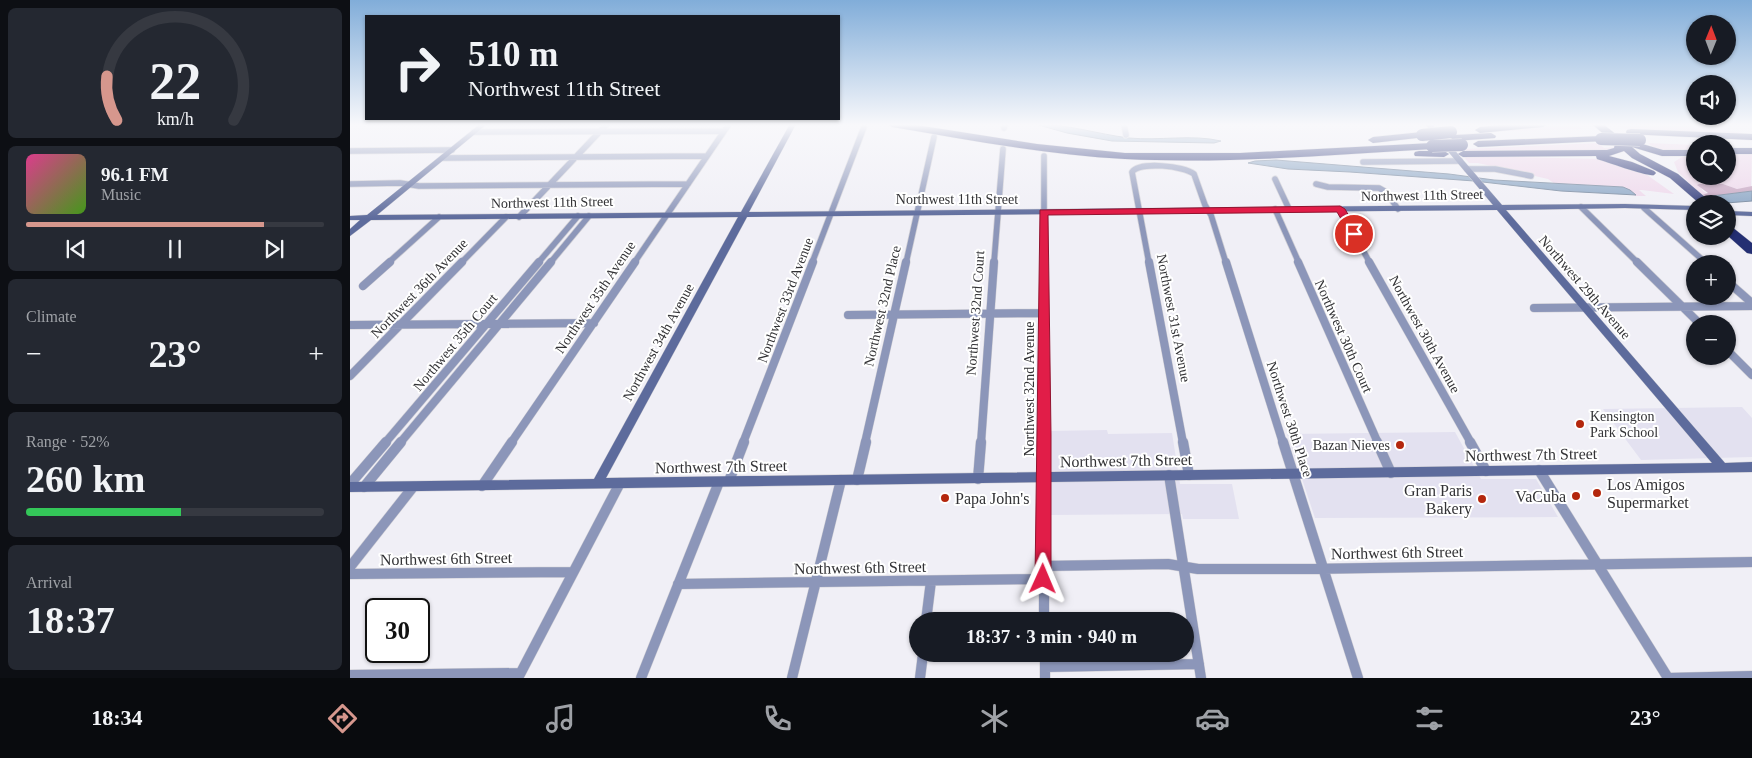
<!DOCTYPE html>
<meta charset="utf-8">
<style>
:root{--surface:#171b24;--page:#242831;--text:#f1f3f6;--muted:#9ea1a6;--line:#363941;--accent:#d6978d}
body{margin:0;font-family:Georgia,serif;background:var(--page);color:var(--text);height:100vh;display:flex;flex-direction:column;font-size:19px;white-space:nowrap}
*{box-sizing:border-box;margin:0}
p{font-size:16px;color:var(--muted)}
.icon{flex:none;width:28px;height:28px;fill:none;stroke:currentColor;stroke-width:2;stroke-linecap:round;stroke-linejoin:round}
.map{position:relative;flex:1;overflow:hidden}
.panel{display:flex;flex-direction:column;gap:8px;padding:8px;background:#0d0f14;width:350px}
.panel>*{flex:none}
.banner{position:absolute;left:15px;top:15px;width:475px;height:105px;border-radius:0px;box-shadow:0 1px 4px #0004;background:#171b24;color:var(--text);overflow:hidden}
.needle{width:32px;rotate:1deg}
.buttons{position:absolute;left:1336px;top:15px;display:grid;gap:10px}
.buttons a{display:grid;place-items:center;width:50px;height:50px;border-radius:50%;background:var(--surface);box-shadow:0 1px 4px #0004;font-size:25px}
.speed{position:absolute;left:15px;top:598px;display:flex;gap:10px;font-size:25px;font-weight:700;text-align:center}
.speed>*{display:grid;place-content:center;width:65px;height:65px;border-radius:50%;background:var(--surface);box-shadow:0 1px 4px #0004;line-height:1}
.speed .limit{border:2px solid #111;border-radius:8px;background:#fff;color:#111}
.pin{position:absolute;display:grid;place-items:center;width:42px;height:42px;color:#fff;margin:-21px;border:2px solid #fff;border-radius:50%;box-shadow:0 1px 5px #0007}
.me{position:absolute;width:55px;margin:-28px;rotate:1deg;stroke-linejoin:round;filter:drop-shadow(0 0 4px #0008)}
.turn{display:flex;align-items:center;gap:18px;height:105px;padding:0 20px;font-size:22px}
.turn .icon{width:65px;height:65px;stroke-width:2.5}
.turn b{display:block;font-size:35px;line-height:42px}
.big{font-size:38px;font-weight:800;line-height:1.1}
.panel .tile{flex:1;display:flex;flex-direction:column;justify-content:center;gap:8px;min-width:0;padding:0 18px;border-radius:8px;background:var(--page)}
.panel .dial{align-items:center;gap:0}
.dial svg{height:130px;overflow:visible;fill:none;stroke:var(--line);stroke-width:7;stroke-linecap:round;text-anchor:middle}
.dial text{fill:var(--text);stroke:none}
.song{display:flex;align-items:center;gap:15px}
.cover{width:60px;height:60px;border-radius:8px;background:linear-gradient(135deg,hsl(330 70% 55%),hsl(100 70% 35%))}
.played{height:5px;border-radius:2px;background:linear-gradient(90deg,var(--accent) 80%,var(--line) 80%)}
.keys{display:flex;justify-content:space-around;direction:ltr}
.heat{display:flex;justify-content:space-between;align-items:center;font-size:28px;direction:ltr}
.charge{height:8px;border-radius:4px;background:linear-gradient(90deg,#34c759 52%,var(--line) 0)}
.trip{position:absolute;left:559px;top:612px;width:285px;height:50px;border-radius:25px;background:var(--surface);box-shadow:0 1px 4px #0004;font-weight:800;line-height:50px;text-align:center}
.menu{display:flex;height:80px;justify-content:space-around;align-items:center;background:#090b0e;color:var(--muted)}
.menu .icon{width:35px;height:35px}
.menu .selected{color:var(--accent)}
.menu b{font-size:22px;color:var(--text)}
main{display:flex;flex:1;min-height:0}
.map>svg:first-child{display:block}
.built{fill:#e3e1f0}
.green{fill:#eed6ea}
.forest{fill:#c4a1be}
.water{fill:#86a2c2;stroke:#6d8098}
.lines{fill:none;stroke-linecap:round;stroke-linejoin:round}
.street-far2-casing{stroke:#cecdd3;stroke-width:7}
.street-far1-casing{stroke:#cecdd3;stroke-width:9}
.street-casing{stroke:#cecdd3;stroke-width:11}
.secondary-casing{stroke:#cecdd3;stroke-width:1}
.highway-casing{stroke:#cecdd3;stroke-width:1}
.street-far2{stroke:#8c96b9;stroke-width:5.5}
.street-far1{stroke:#8c96b9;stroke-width:8}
.street{stroke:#8c96b9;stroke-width:10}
.secondary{fill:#5d6b9c;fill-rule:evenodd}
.highway{fill:#242f73;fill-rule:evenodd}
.highway-bridge-casing{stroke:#cecdd3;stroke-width:13;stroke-linecap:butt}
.highway-bridge{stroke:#242f73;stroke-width:12}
.route{fill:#e11d48;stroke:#92132f}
.poi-dot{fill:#b4270d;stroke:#fff;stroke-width:2}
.labels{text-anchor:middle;stroke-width:4;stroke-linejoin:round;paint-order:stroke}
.street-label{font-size:14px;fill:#323235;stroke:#fff}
.poi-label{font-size:14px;fill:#323235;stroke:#fff;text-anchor:start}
.near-street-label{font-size:16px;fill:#323235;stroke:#fff}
.near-poi-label{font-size:16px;fill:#323235;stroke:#fff;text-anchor:start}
</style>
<main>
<section class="panel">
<div class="tile dial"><svg viewBox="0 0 100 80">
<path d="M14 69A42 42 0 1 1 86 69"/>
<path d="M14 69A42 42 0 0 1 8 42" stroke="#d6978d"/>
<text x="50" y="56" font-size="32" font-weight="700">22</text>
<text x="50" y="72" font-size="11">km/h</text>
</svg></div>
<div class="tile">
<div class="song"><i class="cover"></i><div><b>96.1 FM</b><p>Music</p></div></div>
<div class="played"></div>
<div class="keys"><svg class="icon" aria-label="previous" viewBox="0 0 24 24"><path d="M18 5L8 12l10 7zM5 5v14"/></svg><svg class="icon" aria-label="pause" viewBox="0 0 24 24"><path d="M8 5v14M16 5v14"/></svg><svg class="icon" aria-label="next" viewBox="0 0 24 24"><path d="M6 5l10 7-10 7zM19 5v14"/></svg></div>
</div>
<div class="tile"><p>Climate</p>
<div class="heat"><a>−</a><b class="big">23°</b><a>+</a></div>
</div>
<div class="tile"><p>Range · 52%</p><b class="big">260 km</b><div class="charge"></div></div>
<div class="tile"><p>Arrival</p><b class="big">18:37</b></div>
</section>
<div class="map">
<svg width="1402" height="678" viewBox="0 0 1402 678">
<rect width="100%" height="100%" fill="#f0eff6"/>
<path class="built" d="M1392 407 1402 418V457L1291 460 1253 409Z
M757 430 758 434 822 433 830 484H882L889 519H833L832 514 700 515 699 431Z
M1105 432 1131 479H1186L1208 517 965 518 937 434Z"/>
<path class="green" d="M1218 124H1235L1244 127 1229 126 1233 129 1151 131Z
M1269 124 1328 125 1402 134 1277 129 1267 126Z
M1248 143 1254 148 1266 147 1262 150 1117 152 1115 149Z
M1298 143 1345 145V152C1329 153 1311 154 1298 143Z
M1378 153H1402L1401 187 1387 189 1373 184H1349L1353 191 1358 194 1352 195 1328 172 1324 162 1332 157 1345 156V176H1378Z
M1113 156 1252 159 1293 172 1324 194 1292 190H1289L1296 196H1284L1285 195 1273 187 1205 184 1198 179 1128 163H1119Z"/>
<path class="forest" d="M1349 184H1373L1387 189 1402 186V191L1354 197 1352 195 1358 193 1347 185Z"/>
<path class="water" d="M685 124C718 124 747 134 779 138 809 141 842 134 871 141L864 143 762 141 717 133Z
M926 160 1099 174 1144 180 1273 187 1280 190 1286 195 1211 191 1124 181 1000 172 938 169 898 163 905 161Z
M1402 191V201L1376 203H1361L1354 197Z"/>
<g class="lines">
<g class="street-far2-casing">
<path id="street-far2" d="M774 124 776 135
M654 128 655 124
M124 132 374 131
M0 151 102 150
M694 156V263
M93 158 356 156
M1013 162 1110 161
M1117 169H1145L1181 176
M925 179 939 209
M0 184 50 183 69 186 338 184
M966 184 978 187 1029 188 1036 192 1048 209
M1231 207 1288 263
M1294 208 1356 263
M925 209 949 263
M990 209 1020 263
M169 217 257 124
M38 263 89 217
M111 263 156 217
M188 263 228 216
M200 263 239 216
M284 263 379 124
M462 263 514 127
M556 263 584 137
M644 263 653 149
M799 263 782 172C790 161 834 166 844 174L855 205 861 215 876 263"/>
</g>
<g class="street-far1-casing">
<path id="street-far1" d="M694 262V443
M799 262 833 443
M876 262 933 443
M948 262 1028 443
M1019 262 1121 443
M1287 262 1350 324
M1354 262 1357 264
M1378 282 1402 303
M13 286 40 262
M1184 308 1402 306
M498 315 694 313
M0 325 244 323
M1378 351 1402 375
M0 376 112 262
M35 443 189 262
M50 443 201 262
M161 443 285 262
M393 443 463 262
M515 443 556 262
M631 443 644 262"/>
</g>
<g class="street-casing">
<path id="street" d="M694 442V621
M833 442 839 475
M933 442 1008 678
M1027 442 1041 473
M1120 442 1136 471
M1189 470 1318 678
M819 475 851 678
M628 479 631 442
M507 480 516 442
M379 481 394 442
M0 484 36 442
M132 486 162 442
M14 487 51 442
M693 566 818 564 848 569H958L1402 562
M0 567 63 487
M0 574 223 572
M328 584 693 579
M576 621 581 581
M695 654V678
M695 667 849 664
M0 675 170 673
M168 678 270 483
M291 678 369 482
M442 678 491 480
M570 678 573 654
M1318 678 1402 676"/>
</g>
<g class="secondary-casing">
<path id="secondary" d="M130 124H137L27 215 391 212 440 124H446L399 212 1143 205 1075 124H1082L1152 205 1275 204 1345 206V210L1275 208 1156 210 1375 463 1402 462V472L0 492V482L244 479 388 217 21 220 0 236V229L10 220H0V216L17 215ZM1147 210 1362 463 256 478 397 217Z
M1378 211 1402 212V216L1378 215Z"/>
</g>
<g class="highway-casing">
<path id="highway" d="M537 124H560L687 144 775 153H890L1082 143 1087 146 1082 149C980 155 877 164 775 159 697 155 619 140 542 127Z
M1160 124H1198L1193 127 1130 133 1125 130 1130 127Z
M1242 124H1253L1277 143 1282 141 1313 150H1345V156H1312L1282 147 1290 154 1328 174 1363 204H1350L1320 178 1282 158 1274 151 1259 156 1282 162 1304 171 1306 173 1304 175C1298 177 1257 162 1247 159L1246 156 1113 157 1108 154 1113 151 1257 150 1264 148 1265 144Z
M1281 129 1402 134V140L1277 134 1276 132 1277 130Z
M1072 132 1077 135 1076 137 1023 143 1018 140 1023 137Z
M1141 133 1146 136 1145 138 1105 141 1100 138 1105 135Z
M1251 136 1255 137 1256 139 1255 141 1128 147 1123 144 1128 141Z
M1378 148H1402V154H1378Z
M1069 151H1094L1099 154 1094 157 1065 156 1064 154 1065 152Z
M1378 226 1382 227 1402 243V254L1397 253 1378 236Z"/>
</g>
<use href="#street-far2" class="street-far2"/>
<use href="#street-far1" class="street-far1"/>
<use href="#street" class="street"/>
<use href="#secondary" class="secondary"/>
<use href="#highway" class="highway"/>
<g class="highway-bridge-casing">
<path id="highway-bridge" d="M1072 135 1101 132
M1251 139 1290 140
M1082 146 1112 145"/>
</g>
<use href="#highway-bridge" class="highway-bridge"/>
</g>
<linearGradient id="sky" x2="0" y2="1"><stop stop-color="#81add9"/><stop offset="0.57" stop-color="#f8f8fb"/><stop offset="1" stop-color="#f8f8fb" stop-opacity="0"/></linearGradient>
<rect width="1402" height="219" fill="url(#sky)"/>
<path class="route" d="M990 206 995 209 1009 234 1007 236H1001L987 212 698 215 701 435V579L699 584 693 586 688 584 685 579 690 210Z"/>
<g class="poi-dot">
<circle cx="1230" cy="424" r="5"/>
<circle cx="1050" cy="445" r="5"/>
<circle cx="1247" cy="493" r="5"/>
<circle cx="1226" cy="496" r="5"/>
<circle cx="595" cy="498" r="5"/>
<circle cx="1132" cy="499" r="5"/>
</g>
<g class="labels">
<g class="street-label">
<text transform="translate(1072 195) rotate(-1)" y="5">Northwest 11th Street</text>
<text x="607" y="204">Northwest 11th Street</text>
<text transform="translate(202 202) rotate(-1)" y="5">Northwest 11th Street</text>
<text transform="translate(1235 287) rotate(49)" y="5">Northwest 29th Avenue</text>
<text transform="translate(69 288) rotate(-46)" y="5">Northwest 36th Avenue</text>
<text transform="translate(245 297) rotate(-56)" y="5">Northwest 35th Avenue</text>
<text transform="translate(435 300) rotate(-69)" y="5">Northwest 33rd Avenue</text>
<text transform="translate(532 306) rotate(-77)" y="5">Northwest 32nd Place</text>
<text transform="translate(625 313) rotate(-86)" y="5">Northwest 32nd Court</text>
<text transform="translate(824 318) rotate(79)" y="5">Northwest 31st Avenue</text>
<text transform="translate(1075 334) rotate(61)" y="5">Northwest 30th Avenue</text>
<text transform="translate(994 336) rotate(66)" y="5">Northwest 30th Court</text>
<text transform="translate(105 342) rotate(-50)" y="5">Northwest 35th Court</text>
<text transform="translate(308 342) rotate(-61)" y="5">Northwest 34th Avenue</text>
<text transform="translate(679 389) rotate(-90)" y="5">Northwest 32nd Avenue</text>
<text transform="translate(940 419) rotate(72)" y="5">Northwest 30th Place</text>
</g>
<g class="poi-label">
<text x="1240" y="421">Kensington<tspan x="1240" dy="16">Park School</tspan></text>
<text x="1040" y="450" text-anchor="end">Bazan Nieves</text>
</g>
<g class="near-street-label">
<text transform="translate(1181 454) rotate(-1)" y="6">Northwest 7th Street</text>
<text transform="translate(776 460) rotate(-1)" y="6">Northwest 7th Street</text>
<text transform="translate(371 466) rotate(-1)" y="6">Northwest 7th Street</text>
<text transform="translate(1047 552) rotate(-1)" y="6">Northwest 6th Street</text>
<text transform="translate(96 558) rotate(-1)" y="6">Northwest 6th Street</text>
<text transform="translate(510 567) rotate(-1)" y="6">Northwest 6th Street</text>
</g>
<g class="near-poi-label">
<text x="1257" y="490">Los Amigos<tspan x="1257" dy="18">Supermarket</tspan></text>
<text x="1122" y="496" text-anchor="end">Gran Paris<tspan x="1122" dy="18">Bakery</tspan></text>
<text x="1216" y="502" text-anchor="end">VaCuba</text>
<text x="605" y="504">Papa John's</text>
</g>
</g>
</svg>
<div class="buttons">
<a><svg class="needle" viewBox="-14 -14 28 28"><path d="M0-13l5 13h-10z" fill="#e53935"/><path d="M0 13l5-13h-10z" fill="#9ea1a6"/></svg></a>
<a><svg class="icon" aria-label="sound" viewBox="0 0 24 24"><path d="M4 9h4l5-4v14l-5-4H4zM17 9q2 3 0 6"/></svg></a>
<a><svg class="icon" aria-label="search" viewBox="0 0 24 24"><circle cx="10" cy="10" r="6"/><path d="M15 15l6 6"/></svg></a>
<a><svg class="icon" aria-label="layers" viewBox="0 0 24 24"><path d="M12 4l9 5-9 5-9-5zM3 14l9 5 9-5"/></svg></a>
<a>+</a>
<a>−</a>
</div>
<div class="speed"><div class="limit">30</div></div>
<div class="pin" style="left:1004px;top:234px;background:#d93025"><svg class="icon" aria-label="arrive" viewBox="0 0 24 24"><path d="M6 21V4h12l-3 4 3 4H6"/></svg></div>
<svg class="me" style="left:693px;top:579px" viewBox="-20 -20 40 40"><path d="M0-17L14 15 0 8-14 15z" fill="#e11d48" stroke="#fff" stroke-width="4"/></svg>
<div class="trip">18:37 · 3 min · 940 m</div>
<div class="banner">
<div class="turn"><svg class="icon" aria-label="right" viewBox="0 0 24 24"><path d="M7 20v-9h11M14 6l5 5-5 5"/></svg><div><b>510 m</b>Northwest 11th Street</div></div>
</div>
</div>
</main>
<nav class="menu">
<b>18:34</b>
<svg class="icon selected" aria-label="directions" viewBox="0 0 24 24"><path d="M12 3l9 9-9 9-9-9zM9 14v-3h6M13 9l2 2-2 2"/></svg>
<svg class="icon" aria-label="music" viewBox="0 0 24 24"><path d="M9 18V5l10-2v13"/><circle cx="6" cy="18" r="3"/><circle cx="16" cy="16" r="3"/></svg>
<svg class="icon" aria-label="phone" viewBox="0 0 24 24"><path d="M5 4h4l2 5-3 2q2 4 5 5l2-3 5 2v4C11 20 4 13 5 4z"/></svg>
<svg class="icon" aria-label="climate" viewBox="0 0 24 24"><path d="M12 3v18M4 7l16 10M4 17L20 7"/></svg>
<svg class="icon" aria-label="car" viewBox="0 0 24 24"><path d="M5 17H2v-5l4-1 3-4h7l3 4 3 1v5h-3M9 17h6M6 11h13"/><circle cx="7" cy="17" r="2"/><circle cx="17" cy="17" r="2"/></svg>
<svg class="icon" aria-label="filters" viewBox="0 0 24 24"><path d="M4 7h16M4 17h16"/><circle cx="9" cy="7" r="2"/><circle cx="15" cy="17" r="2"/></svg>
<b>23°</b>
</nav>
